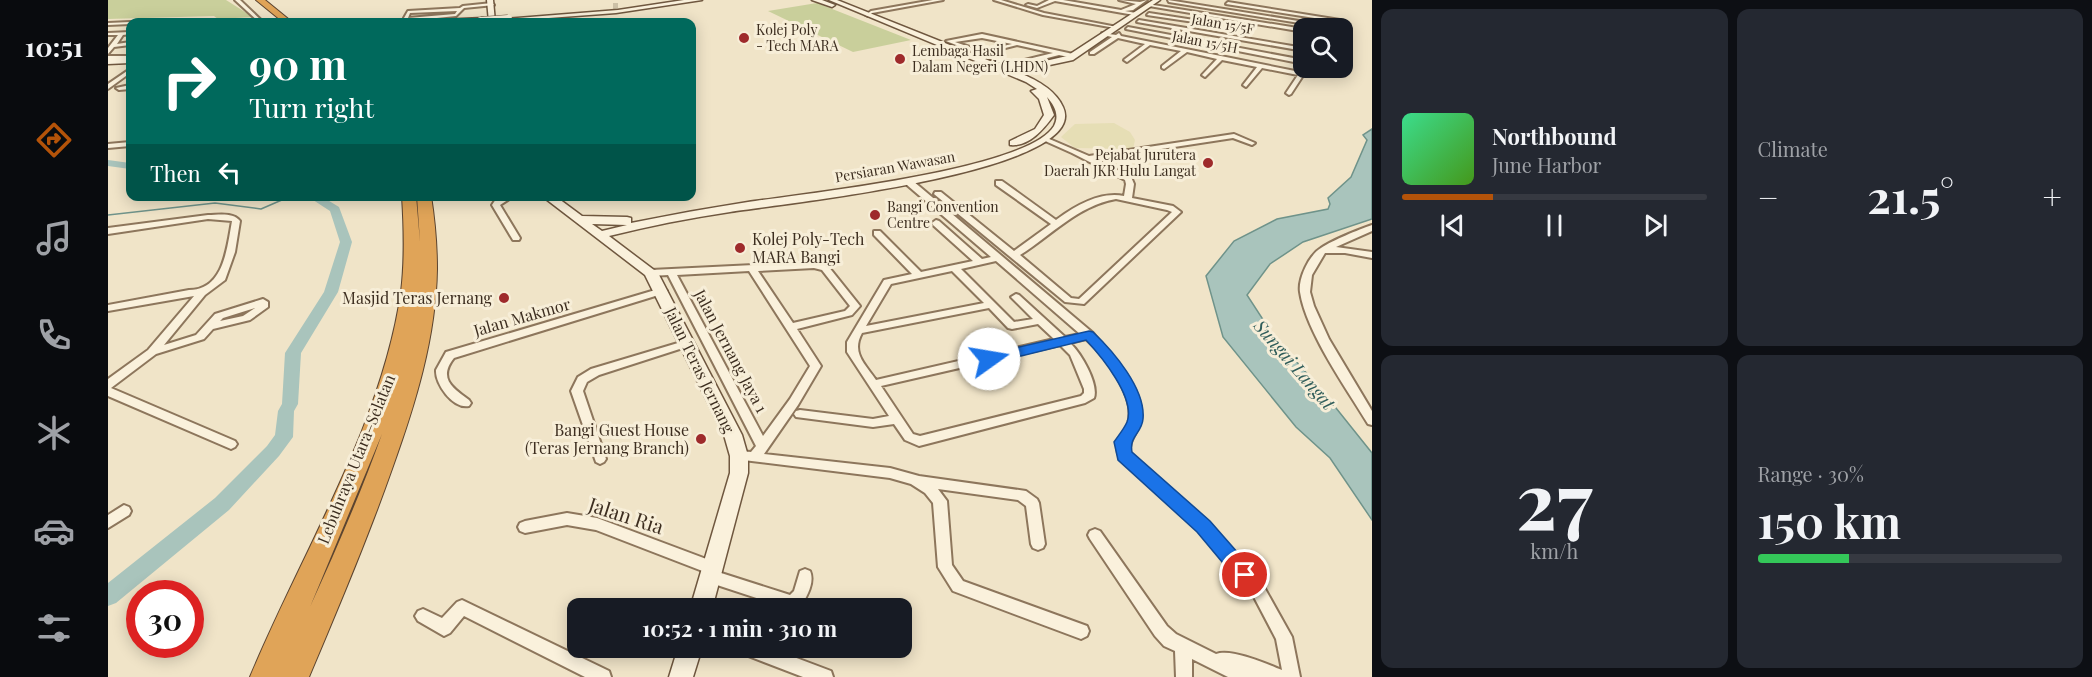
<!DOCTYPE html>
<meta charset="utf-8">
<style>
:root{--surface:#171b24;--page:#242831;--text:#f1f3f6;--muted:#9ea1a6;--line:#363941;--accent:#b45309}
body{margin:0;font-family:"Playfair Display",serif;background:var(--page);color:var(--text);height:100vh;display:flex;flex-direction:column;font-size:22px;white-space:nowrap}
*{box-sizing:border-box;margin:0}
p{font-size:20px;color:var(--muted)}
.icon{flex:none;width:33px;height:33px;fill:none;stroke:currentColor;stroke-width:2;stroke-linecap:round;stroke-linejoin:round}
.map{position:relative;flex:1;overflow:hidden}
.sheet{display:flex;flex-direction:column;gap:9px;padding:9px;background:#0d0f14;width:720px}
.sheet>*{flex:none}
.guide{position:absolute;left:18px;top:18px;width:570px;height:183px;border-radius:12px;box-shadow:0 3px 15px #0003;background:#00695c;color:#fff;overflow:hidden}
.controls{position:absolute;left:1185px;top:18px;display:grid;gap:12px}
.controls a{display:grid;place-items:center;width:60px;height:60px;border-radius:12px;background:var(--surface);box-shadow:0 3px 15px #0003;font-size:30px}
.speed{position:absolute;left:18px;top:580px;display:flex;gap:12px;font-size:30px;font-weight:700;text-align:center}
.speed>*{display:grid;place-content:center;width:78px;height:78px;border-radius:50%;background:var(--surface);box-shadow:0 3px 15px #0003;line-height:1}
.speed .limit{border:9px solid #d22;background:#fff;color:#111}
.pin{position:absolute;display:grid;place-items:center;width:51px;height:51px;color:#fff;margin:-26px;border:3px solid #fff;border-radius:50%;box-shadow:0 2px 6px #0007}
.me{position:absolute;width:66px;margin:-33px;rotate:77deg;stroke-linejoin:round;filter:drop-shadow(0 0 4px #0008)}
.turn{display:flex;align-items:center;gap:21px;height:126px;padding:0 24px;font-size:27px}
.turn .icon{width:78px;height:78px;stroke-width:2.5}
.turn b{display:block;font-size:42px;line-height:51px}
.then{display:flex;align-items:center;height:57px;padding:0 24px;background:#0003;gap:12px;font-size:22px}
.big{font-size:45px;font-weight:700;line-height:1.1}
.sheet .card{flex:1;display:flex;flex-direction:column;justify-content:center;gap:9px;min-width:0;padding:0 21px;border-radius:12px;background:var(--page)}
.sheet .dial{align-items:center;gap:0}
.dial b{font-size:78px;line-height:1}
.song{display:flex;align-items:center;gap:18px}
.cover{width:72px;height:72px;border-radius:9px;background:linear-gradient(135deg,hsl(150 70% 55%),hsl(100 70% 35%))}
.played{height:6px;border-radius:3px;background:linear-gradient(90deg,var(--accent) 30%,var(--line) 30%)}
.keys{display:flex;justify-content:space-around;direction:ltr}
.heat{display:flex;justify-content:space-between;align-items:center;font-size:33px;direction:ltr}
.charge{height:9px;border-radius:4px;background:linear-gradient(90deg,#34c759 30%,var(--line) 0)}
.sheet .tiles{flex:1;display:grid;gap:9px;grid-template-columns:repeat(2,1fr)}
.trip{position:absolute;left:459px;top:598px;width:345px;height:60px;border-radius:12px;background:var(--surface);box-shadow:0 3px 15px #0003;font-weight:700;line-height:60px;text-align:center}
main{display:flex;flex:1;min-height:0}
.tabs{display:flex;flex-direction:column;width:108px;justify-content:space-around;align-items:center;background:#090b0e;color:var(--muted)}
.tabs .icon{width:42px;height:42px}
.tabs .on{color:var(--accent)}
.tabs b{font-size:27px;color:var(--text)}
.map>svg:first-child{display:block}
.farmland{fill:#e6deb5}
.green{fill:#c9cf9b}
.water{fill:#a9c4bc;stroke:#6f938a;stroke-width:1.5}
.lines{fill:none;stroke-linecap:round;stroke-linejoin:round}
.stream{stroke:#6f938a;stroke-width:1.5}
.river{fill:#a9c4bc;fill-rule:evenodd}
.secondary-tunnel{stroke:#ccc0a6;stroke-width:8;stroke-dasharray:8 4;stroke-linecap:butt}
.street-casing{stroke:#8d765c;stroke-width:4}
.secondary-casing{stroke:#6f573f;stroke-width:3}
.highway-casing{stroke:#5b4430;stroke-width:2}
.street{fill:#faf1dc;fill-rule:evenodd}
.secondary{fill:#faf1dc;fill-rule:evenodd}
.highway{fill:#e0a458;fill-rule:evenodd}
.secondary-bridge-casing{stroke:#6f573f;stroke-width:9;stroke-linecap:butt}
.secondary-bridge{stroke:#faf1dc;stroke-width:8}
.route{fill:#1a73e8;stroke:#114b97;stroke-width:1.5}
.poi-dot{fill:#9e2a2b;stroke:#f7eed8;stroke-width:2}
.labels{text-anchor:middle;stroke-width:6;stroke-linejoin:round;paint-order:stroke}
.far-street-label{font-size:14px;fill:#3d2e20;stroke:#f7eed8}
.far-poi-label{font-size:14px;fill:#3d2e20;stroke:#f7eed8;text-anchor:start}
.poi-label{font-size:16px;fill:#3d2e20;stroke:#f7eed8;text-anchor:end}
.street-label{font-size:16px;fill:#3d2e20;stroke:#f7eed8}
.water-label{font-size:18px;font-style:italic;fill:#2f5d5a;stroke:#f7eed8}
.near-street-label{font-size:20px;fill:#3d2e20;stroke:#f7eed8}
</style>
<main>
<nav class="tabs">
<b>10:51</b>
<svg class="icon on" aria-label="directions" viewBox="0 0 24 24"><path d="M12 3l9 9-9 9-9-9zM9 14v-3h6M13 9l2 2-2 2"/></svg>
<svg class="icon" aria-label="music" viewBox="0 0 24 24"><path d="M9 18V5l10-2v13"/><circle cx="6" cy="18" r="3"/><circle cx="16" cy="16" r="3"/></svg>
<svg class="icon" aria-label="phone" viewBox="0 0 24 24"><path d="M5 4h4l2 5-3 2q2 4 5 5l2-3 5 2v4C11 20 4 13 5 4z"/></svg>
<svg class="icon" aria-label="climate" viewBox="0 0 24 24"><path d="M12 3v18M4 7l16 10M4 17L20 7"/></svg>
<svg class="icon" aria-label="car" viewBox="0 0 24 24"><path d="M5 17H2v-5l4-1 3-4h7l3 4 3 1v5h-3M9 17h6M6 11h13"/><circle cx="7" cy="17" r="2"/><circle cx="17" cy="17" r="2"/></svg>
<svg class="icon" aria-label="filters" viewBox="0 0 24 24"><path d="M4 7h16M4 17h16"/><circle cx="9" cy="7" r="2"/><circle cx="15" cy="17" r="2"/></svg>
</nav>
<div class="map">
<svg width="1264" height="677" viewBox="0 0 1264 677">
<rect width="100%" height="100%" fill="#f0e4c8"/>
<path class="farmland" d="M1006 123 1022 132 1027 140 1025 149 967 148 953 137 967 124Z"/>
<path class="green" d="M0 0H118L145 17 110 19 106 16 0 19Z
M709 3 803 40 745 52 660 11Z"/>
<path class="water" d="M1264 129V219L1195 242 1162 264 1139 295 1165 335 1216 393 1264 453V520L1222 458 1188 427 1115 337 1098 276 1126 241 1169 219 1220 209 1222 204 1220 198 1243 177 1259 140 1255 135Z"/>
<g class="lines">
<path class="stream" d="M0 215 107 203 153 209 183 196"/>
<path class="river" d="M0 160 22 163V169L0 166Z
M199 196H213L231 207 244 242 230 292 193 353 190 404 186 411 185 437 171 456 121 510 8 603 0 606V583L107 498 159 446 167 435 170 411 174 404 177 353 216 292 232 242 222 211Z"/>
<path class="secondary-tunnel" d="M505 7H510"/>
<g class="street-casing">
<path id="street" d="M127 0H132L155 22H151Z
M825 0H835L764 13 760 16 758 15 763 11Z
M886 0H893L936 13 1009 27 1007 28 935 15Z
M941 0H955L1013 10 1028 4 1011 0 1032 2 1039 0 1025 10 1017 11 1028 13 1026 15 947 1 929 8 918 5 920 4 929 6Z
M1060 0 1228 27 1230 28H1222L1061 2Z
M1120 2 1232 20 1234 21 1232 22 1118 4Z
M384 3 386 5 356 8 348 16 300 21 296 18 300 11 352 8 355 6ZM349 11 347 14 300 18 302 13Z
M1039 4 1196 29V32L1041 6Z
M1041 13 1086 20 1088 21 1086 22 1039 15Z
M1031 20 1196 48V51L1029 22Z
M22 22H24L22 24 0 25V23Z
M1020 27 1196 60V64L1018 29Z
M22 32V34L15 35 9 44 22 42V45L6 47 0 54V48L10 35H0V33Z
M994 33 1008 35 1011 33 1013 36 1192 72 1195 69 1198 71 1183 94 1181 95 1178 93 1190 75 1154 68 1138 87 1135 85 1149 67 1114 60 1097 77 1094 75 1109 59 1079 52 1056 69 1054 68V66L1073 51 1042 45 1019 62 1016 60 1017 59 1037 44 1010 38 986 54H982V52L1004 37 994 35Z
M874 34 965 54 968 56 965 58 951 55 904 67 838 41ZM874 38 904 44 873 51 847 42ZM909 45 945 53 904 63 878 53Z
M0 56H22V60H0Z
M22 69V73L0 89V84Z
M22 85V89L11 90 8 88Z
M1126 134 1147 143 1144 145 1125 138 988 159 1023 177 1026 184 1024 198 1065 206 1073 212 976 304 957 302 826 194 827 192H833L906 251 943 224 888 185V181H894L948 220C967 206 992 191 1016 196L1018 184 1017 180 964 153 935 140V138H939L981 156ZM1008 199 1059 210 1064 212 971 299 963 298 912 255C944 235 969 206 1008 199Z
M22 142V146L0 148V144Z
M799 181H805L985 333C1002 354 1036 387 1033 418 1032 431 1020 439 1022 453L1101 523 1156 587 1184 637 1192 677H1120L1084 659V677H1068L1067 651 1056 646 1047 636 982 539 980 535 982 531 987 529 992 531 1059 626 1068 634 1108 654C1123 648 1159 664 1174 670L1168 639 1146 597 1091 531 1012 458C1003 440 1018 436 1021 420 1026 394 996 355 978 339L962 343C973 353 991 384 986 398L977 403 811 446 797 440 786 424 765 427 688 417 686 414 688 411 692 410 765 419 781 416 739 352V342L776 280 804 274 766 235V231H772L813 272 865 261 825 225 824 223 828 220 831 221 874 259 883 257 799 185ZM888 261 972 334 957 337 911 295 908 294 903 297 925 319 906 322 853 269ZM844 271 876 303 758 326 783 284ZM881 308 900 328 904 329 930 324 946 339 768 380C757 364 743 353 754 333ZM952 345 962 355 976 389V393L973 396 812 436 805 434 773 386Z
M394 196H406L392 205 412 238 411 240H405L384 205 388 199Z
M100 215C111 215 125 212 132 221L127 252 117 280 97 295 56 345 88 335 107 314 155 299 160 302V307L142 320 105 329 96 339 48 354 3 388 127 441 129 444 127 447 123 449 0 396V379L40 350 86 296 0 311V305L81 290C116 290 119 248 124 221L100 219 0 234V228ZM147 308 135 316 112 321 115 318Z
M1264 225V231L1228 247 1264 252V258L1237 253H1217L1204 275 1202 292 1206 306 1221 339 1264 411V425L1260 424C1239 389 1198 332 1192 292 1190 279 1201 255 1213 248 1225 240 1250 230 1264 225Z
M706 262 720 266 752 306 744 315 689 329 713 366 690 405 656 454 782 468 811 476 918 491 929 499 931 503 937 544 935 548 930 550 925 548 923 544 918 506 910 500 830 489 839 501 844 565 855 581 979 626 981 631 979 636 973 639 845 591 830 567 825 503 817 493 803 484 782 478 627 459 625 456 627 453 631 451 643 452 648 446 560 275 543 276 538 273 543 270ZM706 268 714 270 742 306 737 311 685 323 650 271ZM641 271 702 366 682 399 655 436 569 275Z
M554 288 559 291 557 293 346 358C330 378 344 388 361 400L363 403 361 406C345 409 327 384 328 370L338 352Z
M580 340 585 343 584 345 491 375 479 382 475 391 498 459 496 462 492 464 488 462 463 391 470 377 483 369Z
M16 505 21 507 23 511 21 515 0 528V515Z
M459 513 489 518 609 563 611 568 610 572 682 595 686 591 692 571 697 569 702 571C707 582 699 596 693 606L682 609 597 581 595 576 597 572 488 530 459 525 417 533 412 531 410 527 412 523 417 521Z
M354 600 501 671 503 677H477L356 616 342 633 336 636 310 621 307 616 310 611 315 609 334 618 349 602Z
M633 648H662L723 671 725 677H695L635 654Z"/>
</g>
<g class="secondary-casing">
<path id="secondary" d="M379 0H385L387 22H381Z
M576 0H594L508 13 400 21 397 19 510 10Z
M704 0H714L727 5 724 7Z
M721 0H729L902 69 959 56 1045 0H1052L965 60 909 72C927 79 947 89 955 107 986 173 663 205 622 212 581 218 541 226 501 236L550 273 634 435 640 456V473L604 609H582L622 473V456L616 435 537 275 434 196H447L474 216 519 217 523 218V223C562 215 601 208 640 202 695 194 920 170 946 126 952 115 946 105 939 97L946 115C936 129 921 147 902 145V141L927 129 936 115 931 99 923 91 929 89 918 82ZM484 224 519 225 494 231Z
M375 18 373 21 328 22 331 20Z
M22 59V63L0 64V60Z
M570 648H594L585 677H561Z"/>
</g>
<g class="highway-casing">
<path id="highway" d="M148 0H157L184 22H175Z
M294 196H308L312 242 309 196H323C327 221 329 245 329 269 328 338 307 405 284 469 259 540 230 608 201 677H142C193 554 274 425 293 292 297 260 296 228 294 196ZM274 434C253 493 228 550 202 607Z"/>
</g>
<use href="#street" class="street"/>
<use href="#secondary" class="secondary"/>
<use href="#highway" class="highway"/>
<g class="secondary-bridge-casing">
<path id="secondary-bridge" d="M373 21 400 19"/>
</g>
<use href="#secondary-bridge" class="secondary-bridge"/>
</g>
<path class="route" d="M981 331 985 332C1005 351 1038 389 1035 419 1034 433 1021 436 1024 452L1102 521 1144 569 1147 575 1144 581 1137 583 1130 581 1089 532 1010 460 1006 442C1010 436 1016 429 1019 422 1028 398 993 356 978 340L881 364 874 359 881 354Z"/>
<g class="poi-dot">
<circle cx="636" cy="38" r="6"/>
<circle cx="792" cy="59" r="6"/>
<circle cx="1100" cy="163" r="6"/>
<circle cx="767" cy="215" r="6"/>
<circle cx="632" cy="248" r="6"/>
<circle cx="396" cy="298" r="6"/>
<circle cx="593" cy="439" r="6"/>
</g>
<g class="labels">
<g class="far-street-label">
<text transform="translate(1115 24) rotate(10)" y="5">Jalan 15/5F</text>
<text transform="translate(1097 42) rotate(11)" y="5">Jalan 15/5H</text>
<text transform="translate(787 167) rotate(-10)" y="5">Persiaran Wawasan</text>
</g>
<g class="far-poi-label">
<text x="648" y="35">Kolej Poly<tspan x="648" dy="16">- Tech MARA</tspan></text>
<text x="804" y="56">Lembaga Hasil<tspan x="804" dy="16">Dalam Negeri (LHDN)</tspan></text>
<text x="1088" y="160" text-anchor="end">Pejabat Jurutera<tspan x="1088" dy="16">Daerah JKR Hulu Langat</tspan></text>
<text x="779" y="212">Bangi Convention<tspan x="779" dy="16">Centre</tspan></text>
</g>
<g class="poi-label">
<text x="644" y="245" text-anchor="start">Kolej Poly-Tech<tspan x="644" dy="18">MARA Bangi</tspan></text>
<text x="384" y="304">Masjid Teras Jernang</text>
<text x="581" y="436">Bangi Guest House<tspan x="581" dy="18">(Teras Jernang Branch)</tspan></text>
</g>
<g class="street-label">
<text transform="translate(414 317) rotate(-16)" y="6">Jalan Makmor</text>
<text transform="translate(623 351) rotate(62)" y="6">Jalan Jernang Jaya 1</text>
<text transform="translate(592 370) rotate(64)" y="6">Jalan Teras Jernang</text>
<text transform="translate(248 459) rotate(-68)" y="6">Lebuhraya Utara–Selatan</text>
</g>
<g class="water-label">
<text transform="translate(1186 365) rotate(49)" y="6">Sungai Langat</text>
</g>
<g class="near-street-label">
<text transform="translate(518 516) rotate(18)" y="7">Jalan Ria</text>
</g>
</g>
</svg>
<div class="controls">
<a><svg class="icon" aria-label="search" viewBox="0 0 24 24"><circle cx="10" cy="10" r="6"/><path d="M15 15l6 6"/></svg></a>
</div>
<div class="speed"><div class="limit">30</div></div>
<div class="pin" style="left:1137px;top:575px;background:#d93025"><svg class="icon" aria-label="arrive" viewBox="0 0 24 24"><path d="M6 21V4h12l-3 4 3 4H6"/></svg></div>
<svg class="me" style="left:881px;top:359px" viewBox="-20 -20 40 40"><circle r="19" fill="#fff"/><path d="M0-13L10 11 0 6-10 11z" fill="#1a73e8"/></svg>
<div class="trip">10:52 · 1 min · 310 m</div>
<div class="guide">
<div class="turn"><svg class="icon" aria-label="right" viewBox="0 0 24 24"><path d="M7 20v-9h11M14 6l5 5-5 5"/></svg><div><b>90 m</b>Turn right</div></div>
<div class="then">Then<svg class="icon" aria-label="left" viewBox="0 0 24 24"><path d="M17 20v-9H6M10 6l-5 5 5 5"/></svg></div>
</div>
</div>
<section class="sheet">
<div class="tiles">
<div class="card">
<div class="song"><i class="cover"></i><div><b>Northbound</b><p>June Harbor</p></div></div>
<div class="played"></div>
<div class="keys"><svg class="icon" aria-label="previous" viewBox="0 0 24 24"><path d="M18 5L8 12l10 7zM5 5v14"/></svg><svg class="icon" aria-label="pause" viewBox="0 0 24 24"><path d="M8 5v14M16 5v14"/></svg><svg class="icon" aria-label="next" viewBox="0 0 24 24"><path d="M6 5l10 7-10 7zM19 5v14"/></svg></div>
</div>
<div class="card"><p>Climate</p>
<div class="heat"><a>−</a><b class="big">21.5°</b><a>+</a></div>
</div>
<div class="card dial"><b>27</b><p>km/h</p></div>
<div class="card"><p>Range · 30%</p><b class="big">150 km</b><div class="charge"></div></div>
</div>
</section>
</main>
